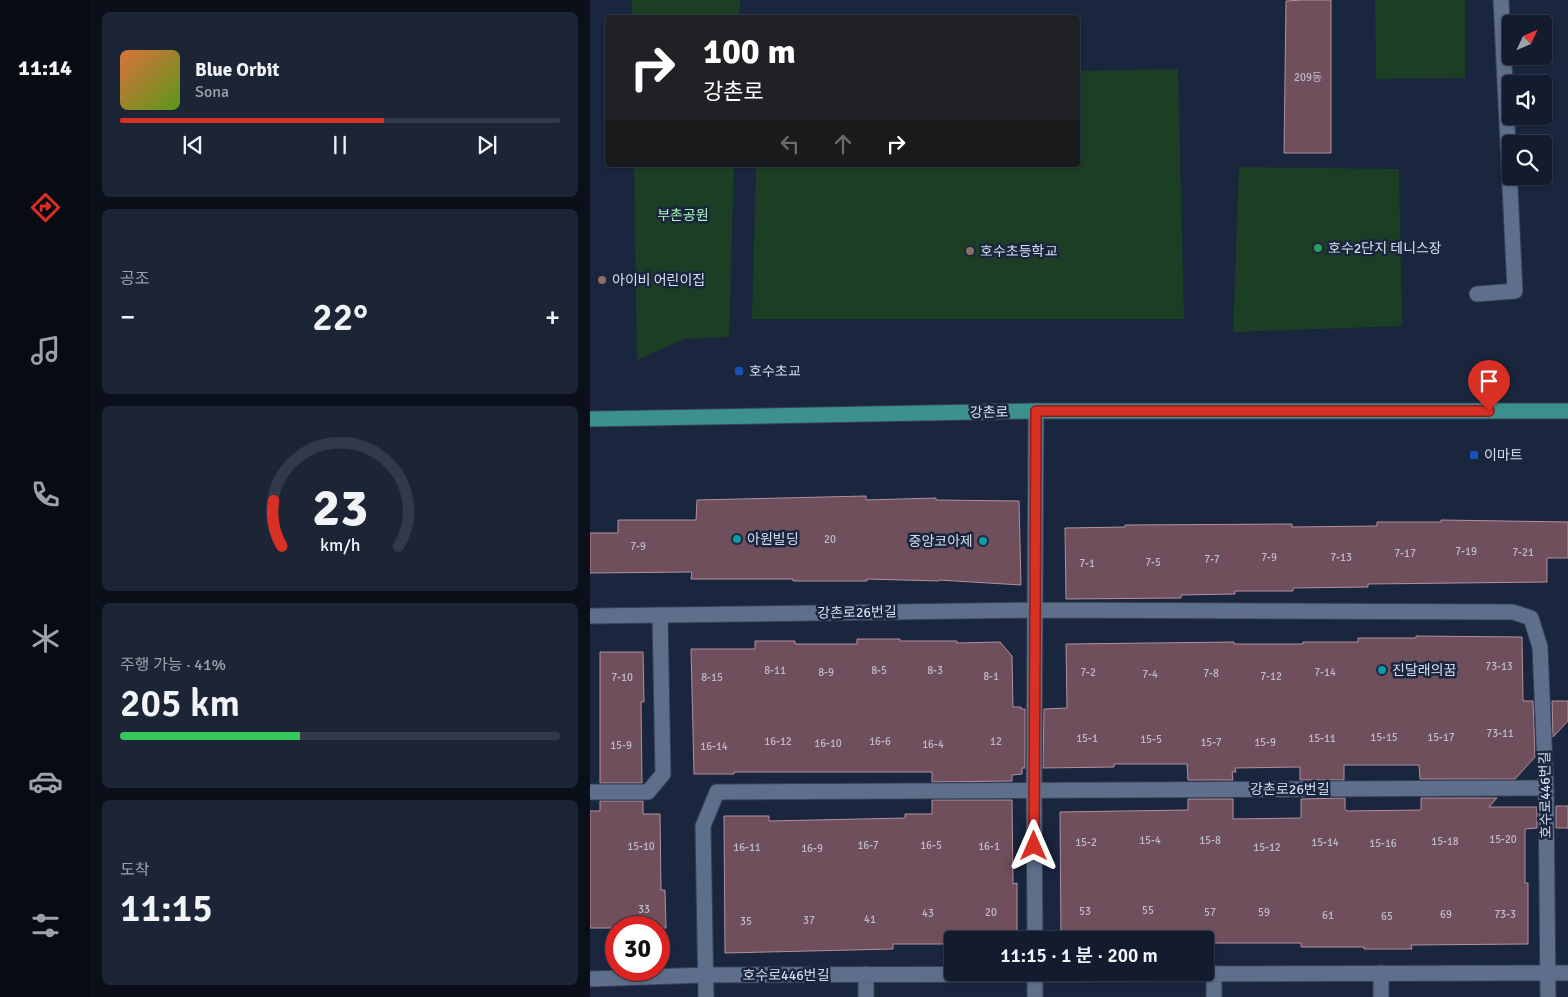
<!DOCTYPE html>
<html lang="ko">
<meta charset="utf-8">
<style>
:root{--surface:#131c2e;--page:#1c2536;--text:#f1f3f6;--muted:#9da1aa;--line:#323a4a;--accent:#d93025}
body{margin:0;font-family:Signika,"Noto Sans KR",sans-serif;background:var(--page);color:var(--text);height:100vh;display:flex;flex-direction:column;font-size:19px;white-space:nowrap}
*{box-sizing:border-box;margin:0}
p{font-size:16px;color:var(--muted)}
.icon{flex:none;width:28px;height:28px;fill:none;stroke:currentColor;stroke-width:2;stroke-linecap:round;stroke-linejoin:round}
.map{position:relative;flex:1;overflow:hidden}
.side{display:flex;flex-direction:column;gap:12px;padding:12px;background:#0a0f19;width:500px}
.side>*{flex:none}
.banner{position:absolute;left:15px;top:15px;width:475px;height:152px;border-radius:5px;box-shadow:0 1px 4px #0004,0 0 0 1px var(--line);background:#202124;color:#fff;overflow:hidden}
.needle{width:32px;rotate:46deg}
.tools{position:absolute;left:912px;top:15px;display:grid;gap:10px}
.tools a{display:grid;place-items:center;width:50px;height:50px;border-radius:5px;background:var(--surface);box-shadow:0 1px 4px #0004,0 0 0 1px var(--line);font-size:25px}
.speed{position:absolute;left:15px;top:916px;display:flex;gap:10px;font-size:25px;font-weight:700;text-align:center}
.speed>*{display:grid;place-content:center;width:65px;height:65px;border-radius:50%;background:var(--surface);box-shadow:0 1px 4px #0004,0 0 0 1px var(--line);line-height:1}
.speed .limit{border:8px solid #d22;background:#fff;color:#111}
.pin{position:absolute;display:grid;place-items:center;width:42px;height:42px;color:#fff;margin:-51px -21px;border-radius:50% 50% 50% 0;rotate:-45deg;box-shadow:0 0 5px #0007}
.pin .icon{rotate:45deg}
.me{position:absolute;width:55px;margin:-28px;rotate:0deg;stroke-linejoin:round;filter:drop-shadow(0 0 4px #0008)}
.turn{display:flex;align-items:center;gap:18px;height:105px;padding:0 15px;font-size:22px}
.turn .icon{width:65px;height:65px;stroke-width:2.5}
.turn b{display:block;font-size:35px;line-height:42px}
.lanes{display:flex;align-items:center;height:48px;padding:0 15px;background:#0003;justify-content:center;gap:25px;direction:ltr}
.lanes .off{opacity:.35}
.big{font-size:38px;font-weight:600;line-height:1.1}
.side .card{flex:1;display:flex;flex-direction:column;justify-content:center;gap:8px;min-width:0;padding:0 18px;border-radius:8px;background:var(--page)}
.side .dial{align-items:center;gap:0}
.dial svg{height:130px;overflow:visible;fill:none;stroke:var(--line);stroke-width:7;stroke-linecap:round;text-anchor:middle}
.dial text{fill:var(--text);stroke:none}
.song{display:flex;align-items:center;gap:15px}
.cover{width:60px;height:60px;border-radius:8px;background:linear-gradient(135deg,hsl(20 70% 55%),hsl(90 70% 35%))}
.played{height:5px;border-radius:2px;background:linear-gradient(90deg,var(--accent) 60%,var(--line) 60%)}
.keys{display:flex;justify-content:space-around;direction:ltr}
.heat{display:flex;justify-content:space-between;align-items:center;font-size:28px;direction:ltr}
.charge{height:8px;border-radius:4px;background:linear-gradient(90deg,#34c759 41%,var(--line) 0)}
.trip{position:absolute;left:354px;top:931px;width:270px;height:50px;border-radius:5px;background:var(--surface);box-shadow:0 1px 4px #0004,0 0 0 1px var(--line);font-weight:600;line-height:50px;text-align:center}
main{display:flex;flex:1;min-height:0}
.tab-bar{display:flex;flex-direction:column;width:90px;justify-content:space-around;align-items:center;background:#080b12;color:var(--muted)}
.tab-bar .icon{width:35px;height:35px}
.tab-bar .active{color:var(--accent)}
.tab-bar b{font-size:22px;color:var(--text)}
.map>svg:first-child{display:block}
.green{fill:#1b3e24}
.building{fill:#704f5c;stroke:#b58f9e}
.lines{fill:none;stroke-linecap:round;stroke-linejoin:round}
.minor-casing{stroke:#364055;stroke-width:17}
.major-casing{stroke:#364055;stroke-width:17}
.minor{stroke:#5e6f8b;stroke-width:15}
.major{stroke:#3c918c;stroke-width:15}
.route-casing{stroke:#8d1f18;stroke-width:12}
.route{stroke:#d93025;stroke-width:9}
.leisure-dot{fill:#2e9e5b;stroke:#19263e;stroke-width:2}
.education-dot{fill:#8d6e63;stroke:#19263e;stroke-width:2}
.transit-dot{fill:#1a4fb4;stroke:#19263e;stroke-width:2}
.culture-dot{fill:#0f9aa8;stroke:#19263e;stroke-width:2}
.labels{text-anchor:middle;stroke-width:5;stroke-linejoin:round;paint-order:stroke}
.number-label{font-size:11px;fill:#bcbbcb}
.park-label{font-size:14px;fill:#a9f8b8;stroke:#19263e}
.poi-label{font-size:14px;fill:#d6dff0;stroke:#19263e;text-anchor:start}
.street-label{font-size:14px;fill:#d6dff0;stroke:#19263e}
</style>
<main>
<nav class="tab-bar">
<b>11:14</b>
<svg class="icon active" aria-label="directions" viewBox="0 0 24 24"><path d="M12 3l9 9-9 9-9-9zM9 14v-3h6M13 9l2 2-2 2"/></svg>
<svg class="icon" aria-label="music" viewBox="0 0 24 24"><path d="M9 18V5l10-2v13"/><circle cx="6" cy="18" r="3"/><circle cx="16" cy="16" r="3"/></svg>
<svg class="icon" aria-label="phone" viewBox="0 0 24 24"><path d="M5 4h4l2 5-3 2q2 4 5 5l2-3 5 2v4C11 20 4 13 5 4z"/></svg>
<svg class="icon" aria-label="climate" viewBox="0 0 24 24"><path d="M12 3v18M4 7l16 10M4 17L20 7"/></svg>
<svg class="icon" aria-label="car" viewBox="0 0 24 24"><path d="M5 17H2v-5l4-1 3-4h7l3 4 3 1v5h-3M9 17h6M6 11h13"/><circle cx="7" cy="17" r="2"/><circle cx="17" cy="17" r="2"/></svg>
<svg class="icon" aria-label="filters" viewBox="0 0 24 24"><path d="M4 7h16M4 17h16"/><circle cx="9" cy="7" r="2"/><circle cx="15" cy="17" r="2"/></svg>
</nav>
<section class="side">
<div class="card">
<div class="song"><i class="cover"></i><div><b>Blue Orbit</b><p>Sona</p></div></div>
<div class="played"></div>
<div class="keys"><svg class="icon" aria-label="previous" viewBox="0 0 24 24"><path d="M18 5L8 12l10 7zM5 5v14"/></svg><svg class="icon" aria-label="pause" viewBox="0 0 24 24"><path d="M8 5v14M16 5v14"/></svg><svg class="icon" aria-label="next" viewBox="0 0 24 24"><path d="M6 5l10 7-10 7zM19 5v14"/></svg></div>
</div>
<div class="card"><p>공조</p>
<div class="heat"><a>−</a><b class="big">22°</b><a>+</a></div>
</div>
<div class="card dial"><svg viewBox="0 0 100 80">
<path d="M14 69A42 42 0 1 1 86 69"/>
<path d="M14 69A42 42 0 0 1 9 41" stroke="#d93025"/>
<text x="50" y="56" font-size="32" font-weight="700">23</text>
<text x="50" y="72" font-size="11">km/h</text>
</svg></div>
<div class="card"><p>주행 가능 · 41%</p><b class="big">205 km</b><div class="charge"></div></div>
<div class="card"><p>도착</p><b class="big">11:15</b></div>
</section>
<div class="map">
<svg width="978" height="997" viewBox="0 0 978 997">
<rect width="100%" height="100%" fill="#19263e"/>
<path class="green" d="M42 0H150L149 17H42Z
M785 0H875V78L786 79Z
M588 69 594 319H162L166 165H488V71Z
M44 165H144L139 337 94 339 47 360Z
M649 167 809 169 812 326 643 332Z"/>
<path class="building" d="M713 0H741V153H694L696 1Z
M276 496V500L346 498V500L429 501 431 585 349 580V581L277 579V581H203V579H101L102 572 0 573V533H28V520H106L107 500Z
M851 520 978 522V558H957V582L778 584V587L703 588V591H645V594L591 595V598L476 599 475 528 535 527V525L702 524V527L787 526V522H851Z
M826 636 932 637 933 701H943L945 757 925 779H830L829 765H754V780H710V767L645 768 646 772H642L643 780H598L597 764H524V767L453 768 454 709 477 708 476 644 644 642V644H713V642H768V638H826Z
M267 639H310V641H367V643L410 642 422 656 423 707H431V709H435V768H432V774L422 775V781L342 782V772H144V774H104L101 649H165V641H205V644H267Z
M10 652H53L54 702H51L52 783H10Z
M962 701H978V721L963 737Z
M755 798V809L757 811 831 810V798H907L899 807H947V828L935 829V883H938V944L821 945 822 949H774V947H711V943H615V940H471L470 812 598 810V799H643V819L711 818V799Z
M342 800H422L423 884 427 883V940H362V944H303V949L135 953 134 816H179V821L315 818V814H342Z
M10 801H53V814H70L71 890H75L76 928H0V811H10Z
M966 806H978V828H966Z"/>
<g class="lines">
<g class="minor-casing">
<path id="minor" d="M887 294 925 291 911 0
M0 616 445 610 923 612 941 618 950 647 956 788 958 997
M0 792H58L73 774 70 615
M445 940 444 790 446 411
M445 972V997
M624 973V997
M791 973V997
M276 974V997
M0 979 115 975 978 973
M116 997 113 826 127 792 956 788"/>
</g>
<g class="major-casing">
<path id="major" d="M0 419 446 411H978"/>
</g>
<use href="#minor" class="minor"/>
<use href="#major" class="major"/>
</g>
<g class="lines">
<g class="route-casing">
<path id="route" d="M444 846 446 411H899"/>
</g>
<use href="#route" class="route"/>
</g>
<circle class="leisure-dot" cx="728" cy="248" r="5"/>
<g class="education-dot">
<circle cx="380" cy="251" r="5"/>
<circle cx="12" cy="280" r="5"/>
</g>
<g class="transit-dot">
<rect x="144" y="366" width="10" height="10" rx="2.5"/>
<rect x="879" y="450" width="10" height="10" rx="2.5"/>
</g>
<g class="culture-dot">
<circle cx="147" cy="539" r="5"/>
<circle cx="393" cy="541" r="5"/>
<circle cx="792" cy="670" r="5"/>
</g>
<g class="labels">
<g class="number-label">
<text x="718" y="81">209동</text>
<text x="240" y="543">20</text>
<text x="48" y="550">7-9</text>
<text x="876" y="555">7-19</text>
<text x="933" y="556">7-21</text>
<text x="815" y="557">7-17</text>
<text x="679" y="561">7-9</text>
<text x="751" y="561">7-13</text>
<text x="622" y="563">7-7</text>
<text x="563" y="566">7-5</text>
<text x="497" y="567">7-1</text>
<text x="909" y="670">73-13</text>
<text x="185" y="674">8-11</text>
<text x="289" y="674">8-5</text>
<text x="345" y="674">8-3</text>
<text x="236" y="676">8-9</text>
<text x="498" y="676">7-2</text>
<text x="735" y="676">7-14</text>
<text x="621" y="677">7-8</text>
<text x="560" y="678">7-4</text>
<text x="401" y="680">8-1</text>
<text x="681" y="680">7-12</text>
<text x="32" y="681">7-10</text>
<text x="122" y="681">8-15</text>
<text x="910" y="737">73-11</text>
<text x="794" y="741">15-15</text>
<text x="851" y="741">15-17</text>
<text x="497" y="742">15-1</text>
<text x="732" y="742">15-11</text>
<text x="561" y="743">15-5</text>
<text x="188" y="745">16-12</text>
<text x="290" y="745">16-6</text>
<text x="406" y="745">12</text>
<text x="621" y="746">15-7</text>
<text x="675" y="746">15-9</text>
<text x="238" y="747">16-10</text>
<text x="343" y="748">16-4</text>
<text x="31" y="749">15-9</text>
<text x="124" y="750">16-14</text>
<text x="913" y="843">15-20</text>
<text x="560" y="844">15-4</text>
<text x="620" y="844">15-8</text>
<text x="855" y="845">15-18</text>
<text x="496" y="846">15-2</text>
<text x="735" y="846">15-14</text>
<text x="793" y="847">15-16</text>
<text x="278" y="849">16-7</text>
<text x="341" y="849">16-5</text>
<text x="51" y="850">15-10</text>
<text x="399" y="850">16-1</text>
<text x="157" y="851">16-11</text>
<text x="677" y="851">15-12</text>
<text x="222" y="852">16-9</text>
<text x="54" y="913">33</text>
<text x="558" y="914">55</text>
<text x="495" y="915">53</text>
<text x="401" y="916">20</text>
<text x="620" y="916">57</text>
<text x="674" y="916">59</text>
<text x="338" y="917">43</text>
<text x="856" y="918">69</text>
<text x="915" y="918">73-3</text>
<text x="738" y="919">61</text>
<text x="797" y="920">65</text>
<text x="280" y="923">41</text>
<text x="219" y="924">37</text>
<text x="156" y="925">35</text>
</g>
<g class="park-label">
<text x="93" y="220">부촌공원</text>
</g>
<g class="poi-label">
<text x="738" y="253">호수2단지 테니스장</text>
<text x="390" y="256">호수초등학교</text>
<text x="22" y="285">아이비 어린이집</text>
<text x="159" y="376">호수초교</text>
<text x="894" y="460">이마트</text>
<text x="157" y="544">아원빌딩</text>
<text x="383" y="546" text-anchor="end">중앙코아제</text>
<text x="802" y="675">진달래의꿈</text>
</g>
<g class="street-label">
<text transform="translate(399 412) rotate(-1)" y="5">강촌로</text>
<text transform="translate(267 612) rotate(-1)" y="5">강촌로26번길</text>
<text x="700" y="794">강촌로26번길</text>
<text transform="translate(955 795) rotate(-91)" y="5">호수로446번길</text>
<text x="196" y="980">호수로446번길</text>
</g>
</g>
</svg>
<div class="tools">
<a><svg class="needle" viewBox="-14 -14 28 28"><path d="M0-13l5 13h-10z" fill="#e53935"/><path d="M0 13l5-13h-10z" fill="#9da1aa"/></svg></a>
<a><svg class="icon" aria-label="sound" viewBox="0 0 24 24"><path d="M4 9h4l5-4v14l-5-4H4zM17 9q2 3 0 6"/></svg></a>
<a><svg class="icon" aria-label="search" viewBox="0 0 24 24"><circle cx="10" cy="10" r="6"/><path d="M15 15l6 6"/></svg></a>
</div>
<div class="speed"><div class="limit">30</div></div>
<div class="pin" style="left:899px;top:411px;background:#d93025"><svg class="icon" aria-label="arrive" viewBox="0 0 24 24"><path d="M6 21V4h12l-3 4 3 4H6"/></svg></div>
<svg class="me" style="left:444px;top:846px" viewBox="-20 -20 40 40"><path d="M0-17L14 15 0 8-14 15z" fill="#d93025" stroke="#fff" stroke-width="4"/></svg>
<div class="trip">11:15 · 1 분 · 200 m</div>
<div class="banner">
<div class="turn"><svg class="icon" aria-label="right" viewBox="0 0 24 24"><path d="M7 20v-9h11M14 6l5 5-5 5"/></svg><div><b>100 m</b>강촌로</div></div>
<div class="lanes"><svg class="icon off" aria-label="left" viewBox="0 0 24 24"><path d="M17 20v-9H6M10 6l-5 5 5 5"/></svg><svg class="icon off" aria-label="ahead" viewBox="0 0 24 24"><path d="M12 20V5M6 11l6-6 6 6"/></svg><svg class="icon" aria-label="right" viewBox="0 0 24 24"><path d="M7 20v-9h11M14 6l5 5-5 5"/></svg></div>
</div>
</div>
</main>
